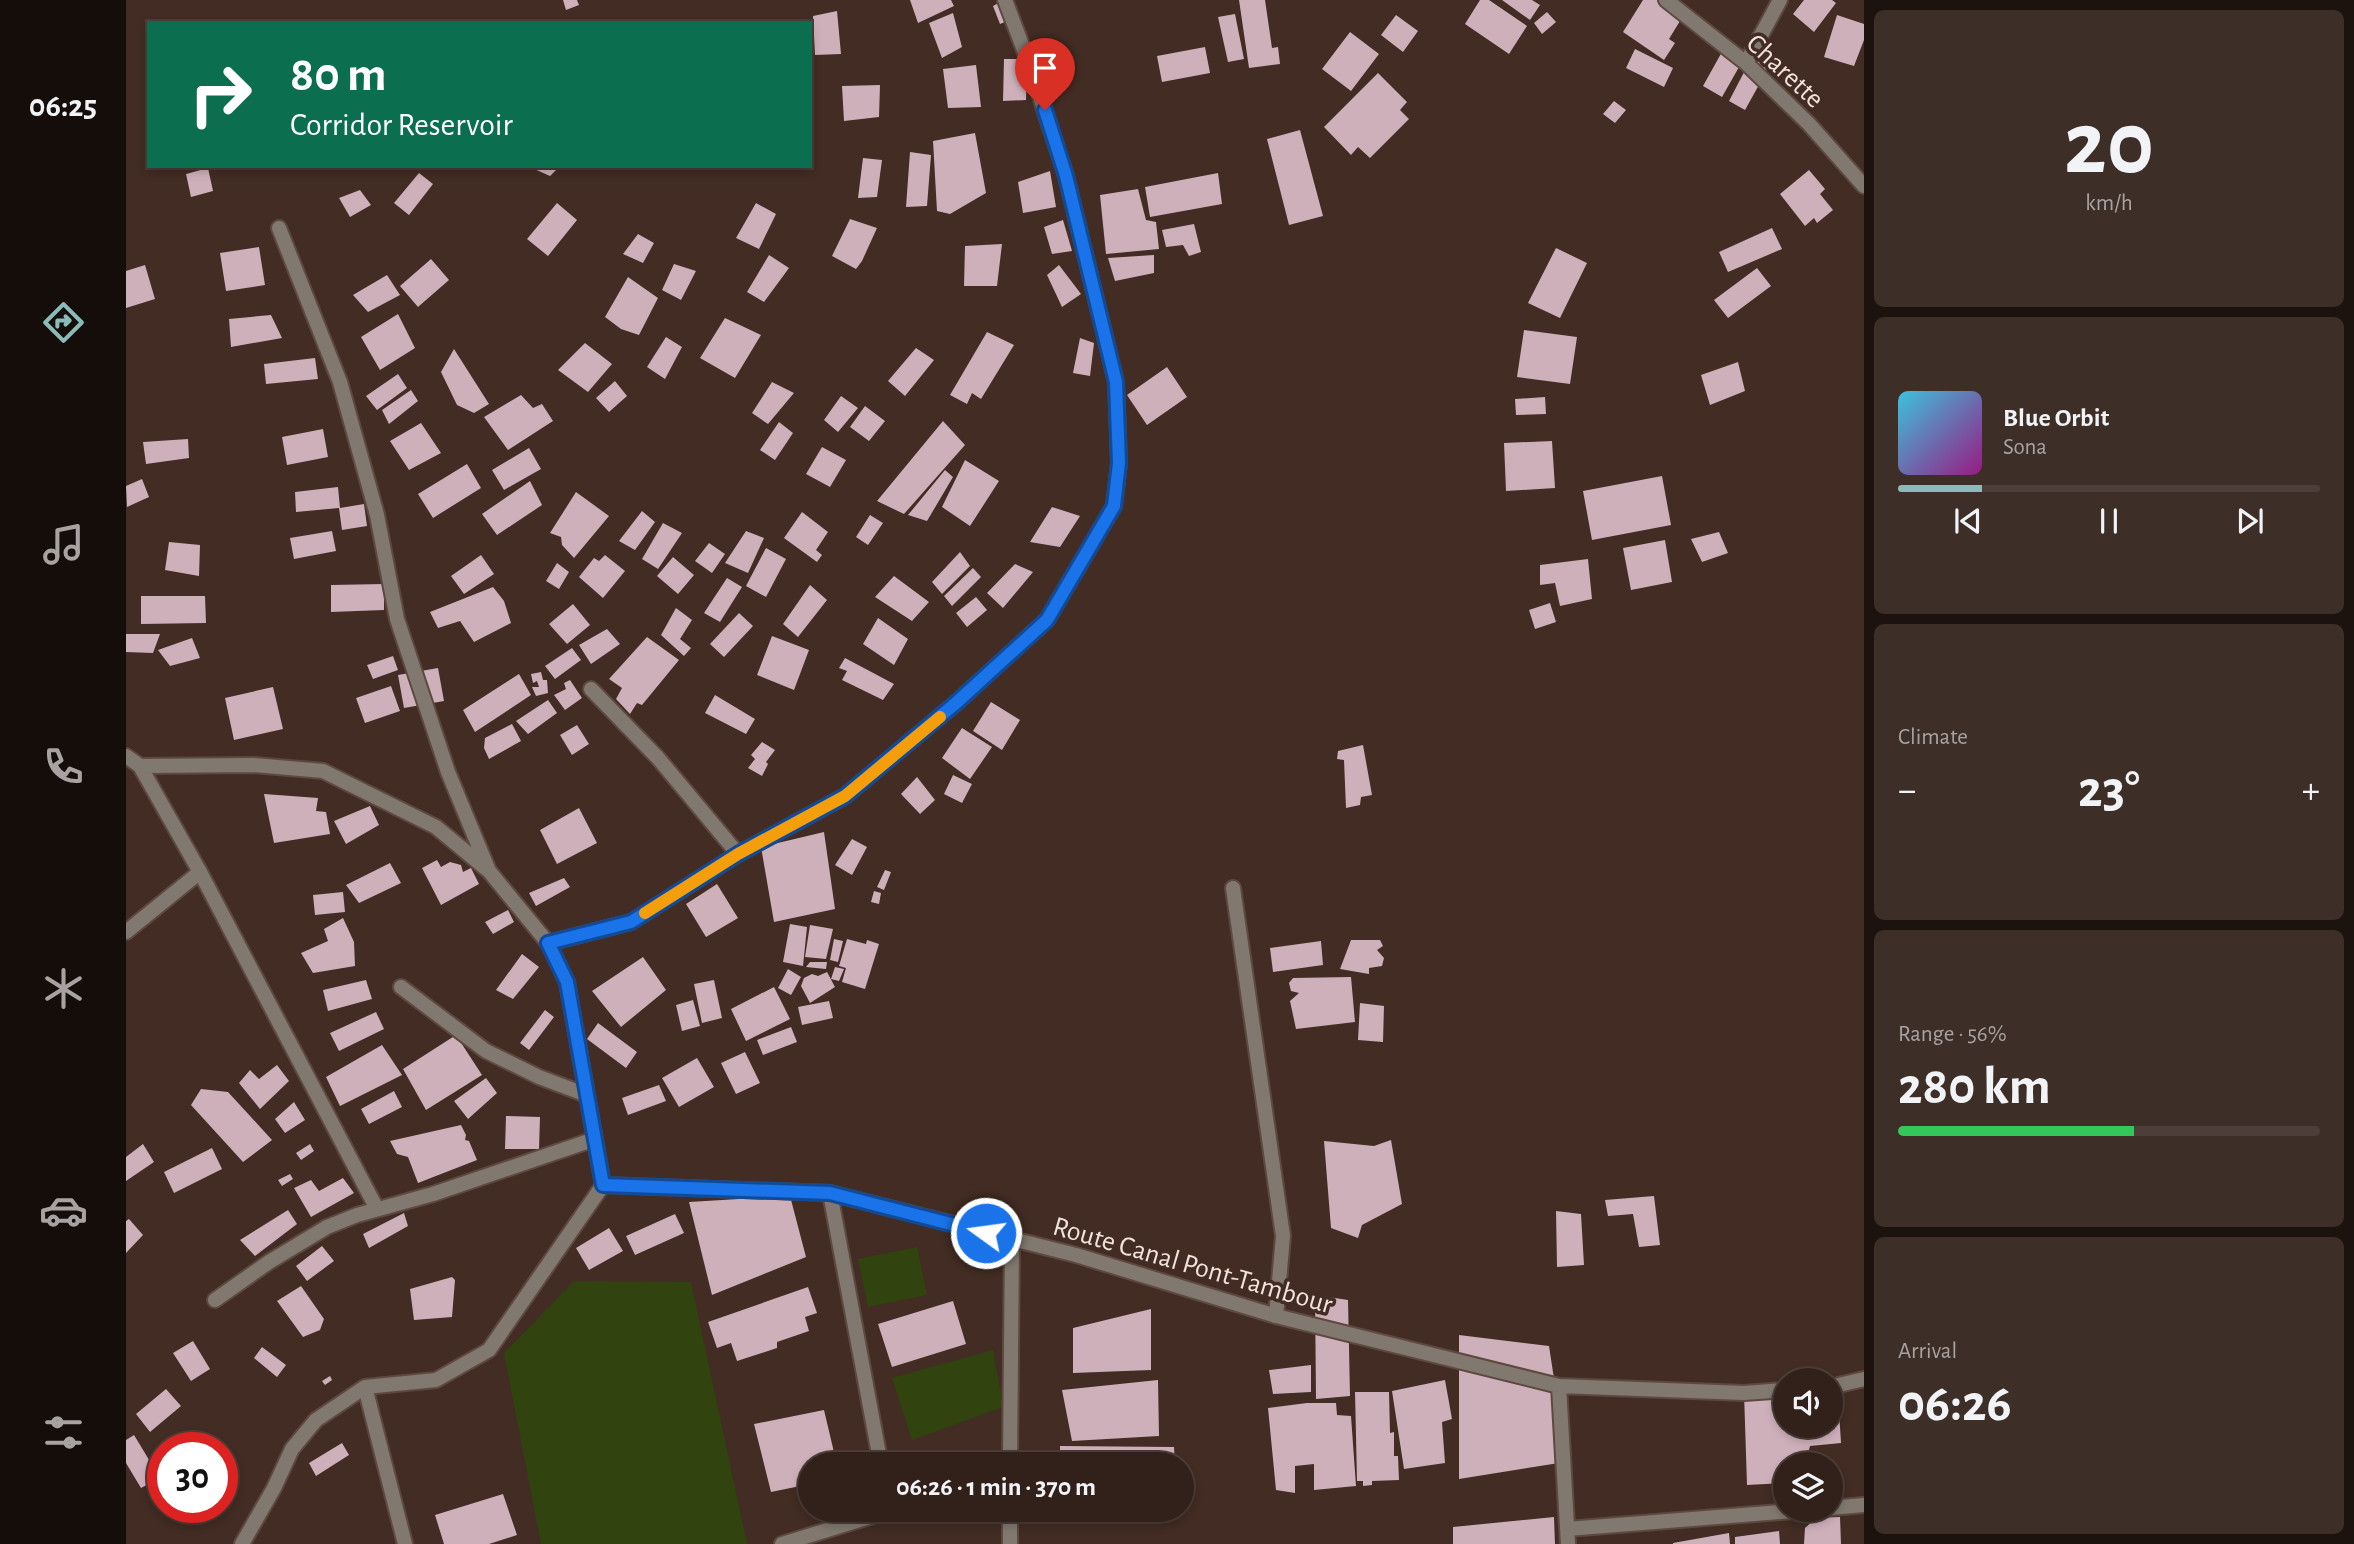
<!DOCTYPE html>
<meta charset="utf-8">
<style>
:root{--surface:#32211a;--page:#3d2e27;--text:#f1f3f6;--muted:#a8a3a2;--line:#4d3e39;--accent:#8bbbb9}
body{margin:0;font-family:"Alegreya Sans",sans-serif;background:var(--page);color:var(--text);height:100vh;display:flex;flex-direction:column;font-size:26px;white-space:nowrap}
*{box-sizing:border-box;margin:0}
p{font-size:23px;color:var(--muted)}
.icon{flex:none;width:38px;height:38px;fill:none;stroke:currentColor;stroke-width:2;stroke-linecap:round;stroke-linejoin:round}
.map{position:relative;flex:1;overflow:hidden}
.sheet{display:flex;flex-direction:column;gap:10px;padding:10px;background:#1c120e;width:490px}
.sheet>*{flex:none}
.top-card{position:absolute;left:21px;top:21px;width:665px;height:147px;border-radius:0px;box-shadow:0 4px 10px #0003,0 0 0 2px var(--line);background:#0b6e4f;color:#fff;overflow:hidden}
.fabs{position:absolute;left:1647px;top:1368px;display:grid;gap:14px}
.fabs a{display:grid;place-items:center;width:70px;height:70px;border-radius:50%;background:var(--surface);box-shadow:0 4px 10px #0003,0 0 0 2px var(--line);font-size:35px}
.speed{position:absolute;left:21px;top:1432px;display:flex;gap:14px;font-size:35px;font-weight:700;text-align:center}
.speed>*{display:grid;place-content:center;width:91px;height:91px;border-radius:50%;background:var(--surface);box-shadow:0 4px 10px #0003,0 0 0 2px var(--line);line-height:1}
.speed .limit{border:10px solid #d22;background:#fff;color:#111}
.pin{position:absolute;display:grid;place-items:center;width:60px;height:60px;color:#fff;margin:-72px -30px;border-radius:50% 50% 50% 0;rotate:-45deg;box-shadow:0 0 7px #0007}
.pin .icon{rotate:45deg}
.me{position:absolute;width:77px;margin:-38px;rotate:284deg;stroke-linejoin:round;filter:drop-shadow(0 0 5px #0008)}
.turn{display:flex;align-items:center;gap:24px;height:147px;padding:0 28px;font-size:32px}
.turn .icon{width:91px;height:91px;stroke-width:2.5}
.turn b{display:block;font-size:49px;line-height:60px}
.big{font-size:52px;font-weight:700;line-height:1.1}
.sheet .widget{flex:1;display:flex;flex-direction:column;justify-content:center;gap:10px;min-width:0;padding:0 24px;border-radius:10px;background:var(--page)}
.sheet .dial{align-items:center;gap:0}
.dial b{font-size:91px;line-height:1}
.song{display:flex;align-items:center;gap:21px}
.cover{width:84px;height:84px;border-radius:10px;background:linear-gradient(135deg,hsl(190 70% 55%),hsl(310 70% 35%))}
.played{height:7px;border-radius:4px;background:linear-gradient(90deg,var(--accent) 20%,var(--line) 20%)}
.keys{display:flex;justify-content:space-around;direction:ltr}
.heat{display:flex;justify-content:space-between;align-items:center;font-size:38px;direction:ltr}
.charge{height:10px;border-radius:5px;background:linear-gradient(90deg,#34c759 56%,var(--line) 0)}
.trip{position:absolute;left:672px;top:1452px;width:396px;height:70px;border-radius:35px;background:var(--surface);box-shadow:0 4px 10px #0003,0 0 0 2px var(--line);font-weight:700;line-height:70px;text-align:center}
main{display:flex;flex:1;min-height:0}
.menu{display:flex;flex-direction:column;width:126px;justify-content:space-around;align-items:center;background:#140d0a;color:var(--muted)}
.menu .icon{width:49px;height:49px}
.menu .selected{color:var(--accent)}
.menu b{font-size:32px;color:var(--text)}
.map>svg:first-child{display:block}
.green{fill:#314410}
.building{fill:#ceb0bb}
.lines{fill:none;stroke-linecap:round;stroke-linejoin:round}
.service-casing{stroke:#5e4941;stroke-width:18}
.minor-casing{stroke:#5e4941;stroke-width:18}
.service{stroke:#817970;stroke-width:14}
.minor{stroke:#817970;stroke-width:14}
.route-casing{stroke:#114b97;stroke-width:18}
.route{stroke:#1a73e8;stroke-width:12}
.slow{stroke:#f59e0b;stroke-width:12}
.labels{text-anchor:middle;stroke-width:7;stroke-linejoin:round;paint-order:stroke}
.street-label{font-size:28px;fill:#f1e2dc;stroke:#422c23}
</style>
<main>
<nav class="menu">
<b>06:25</b>
<svg class="icon selected" aria-label="directions" viewBox="0 0 24 24"><path d="M12 3l9 9-9 9-9-9zM9 14v-3h6M13 9l2 2-2 2"/></svg>
<svg class="icon" aria-label="music" viewBox="0 0 24 24"><path d="M9 18V5l10-2v13"/><circle cx="6" cy="18" r="3"/><circle cx="16" cy="16" r="3"/></svg>
<svg class="icon" aria-label="phone" viewBox="0 0 24 24"><path d="M5 4h4l2 5-3 2q2 4 5 5l2-3 5 2v4C11 20 4 13 5 4z"/></svg>
<svg class="icon" aria-label="climate" viewBox="0 0 24 24"><path d="M12 3v18M4 7l16 10M4 17L20 7"/></svg>
<svg class="icon" aria-label="car" viewBox="0 0 24 24"><path d="M5 17H2v-5l4-1 3-4h7l3 4 3 1v5h-3M9 17h6M6 11h13"/><circle cx="7" cy="17" r="2"/><circle cx="17" cy="17" r="2"/></svg>
<svg class="icon" aria-label="filters" viewBox="0 0 24 24"><path d="M4 7h16M4 17h16"/><circle cx="9" cy="7" r="2"/><circle cx="15" cy="17" r="2"/></svg>
</nav>
<div class="map">
<svg width="1738" height="1544" viewBox="0 0 1738 1544">
<rect width="100%" height="100%" fill="#422c23"/>
<path class="green" d="M791 1247 801 1295 742 1307 732 1259Z
M448 1281 565 1282 621 1544H415L378 1353Z
M867 1350 877 1407 786 1440 766 1378Z"/>
<path class="building" d="M437 0H451L453 5 440 10Z
M784 0H825L828 6 792 23Z
M878 0 884 20 874 24 867 6Z
M1113 0H1139L1146 48 1152 47 1154 64 1123 68Z
M1354 0H1363L1401 26 1383 54 1339 24Z
M1376 0H1406L1414 5 1404 20Z
M1517 0H1549L1557 16 1543 39 1549 43 1538 60 1497 32Z
M1678 0H1706L1710 3 1688 32 1667 14Z
M711 11 715 54 689 55 687 16Z
M1421 12 1430 22 1416 34 1408 23Z
M827 13 836 47 816 58 803 23Z
M1109 14 1118 59 1102 62 1092 17Z
M1270 15 1292 31 1277 52 1255 35Z
M1711 15 1738 24V40L1728 66 1698 57Z
M1224 32 1253 54 1225 91 1196 69Z
M1602 41 1621 53 1596 97 1577 86Z
M1079 47 1084 73 1036 82 1031 56Z
M1509 49 1547 68 1538 87 1500 68Z
M1627 55 1644 65 1619 110 1603 101Z
M878 59H901L900 100 877 101Z
M850 65 855 107 822 108 817 69Z
M1252 73 1281 102 1274 110 1283 119 1244 158 1232 147 1225 155 1198 127Z
M754 85 753 117 718 121 716 86Z
M1488 101 1500 110 1489 123 1477 114Z
M1174 130 1197 216 1163 225 1141 139Z
M849 133 860 193 824 214 811 211 807 141Z
M784 152 805 155 801 206 780 207Z
M737 158 756 160 751 197 732 198Z
M408 166H434L424 176 406 168Z
M82 168 87 191 65 197 60 174Z
M1683 170 1699 189 1694 194 1707 210 1691 223 1688 218 1679 226 1654 194Z
M924 171 930 207 897 213 892 182Z
M293 173 307 184 283 215 268 203Z
M1092 173 1096 204 1024 217 1019 187Z
M1012 189 1020 220 1030 222 1033 249 980 254 974 195Z
M234 190 245 205 224 217 213 198Z
M431 203 451 220 422 256 401 239Z
M630 203 650 214 633 249 610 238Z
M724 219 751 228 736 261 730 269 706 256Z
M937 220 946 251 926 254 918 227Z
M1068 224 1075 252 1063 256 1057 245 1040 247 1036 230Z
M1646 228 1656 249 1602 272 1593 252Z
M512 234 528 243 517 263 497 254Z
M876 244 871 286H838L839 246Z
M133 247 139 285 100 291 94 253Z
M1430 248 1461 263 1434 318 1402 303Z
M643 255 663 268 638 302 621 292Z
M1028 255V273L989 281 982 258Z
M305 259 323 280 292 307 274 286Z
M548 264 570 271 555 300 536 290Z
M19 265 29 299 0 308V271Z
M933 265 955 294 936 307 921 275Z
M1631 268 1645 286 1602 318 1588 300Z
M261 275 274 295 242 312 227 295Z
M502 277 532 298 513 335 495 329 479 317Z
M272 314 289 348 254 370 235 337Z
M145 315 156 338 105 347 103 319Z
M599 318 635 335 609 378 574 358Z
M1398 330 1451 337 1444 384 1391 377Z
M861 332 888 345 855 399 846 393 841 404 824 395Z
M540 337 556 347 539 379 521 367Z
M954 338 968 343 964 376 947 373Z
M459 343 486 364 462 392 432 370Z
M790 348 808 360 779 396 762 381Z
M328 349 363 404 348 413 331 405 315 372Z
M189 358 192 379 140 384 138 364Z
M1612 362 1619 391 1584 405 1575 375Z
M1041 367 1061 397 1021 425 1001 395Z
M272 374 281 388 251 410 240 396Z
M489 381 501 396 483 412 470 398Z
M646 382 668 393 642 424 626 413Z
M285 390 292 401 263 424 256 410Z
M395 395 407 408 416 404 427 421 382 450 358 417Z
M715 396 732 408 712 432 698 420Z
M1419 397 1420 414 1390 415 1389 399Z
M739 406 759 421 743 441 724 427Z
M817 421 839 445 778 514 751 501Z
M653 422 667 433 649 460 634 450Z
M295 423 315 453 283 470 264 441Z
M197 429 202 457 161 465 156 437Z
M62 439 63 458 20 464 17 442Z
M1426 441 1429 488 1380 491 1378 443Z
M696 447 720 460 704 487 680 474Z
M403 448 415 469 378 490 366 470Z
M839 460 873 481 844 526 816 507Z
M341 464 355 488 307 518 292 494Z
M819 470 827 477 801 521 782 515Z
M1536 476 1545 525 1466 540 1457 491Z
M16 479 23 497 1 507 0 486Z
M404 481 416 505 371 535 356 514Z
M212 487 214 508 238 504 241 526 216 530 213 508 170 512 169 492Z
M450 492 483 516 448 558 436 545 435 537 424 533Z
M926 507 954 516 934 547 904 542Z
M516 511 529 522 509 550 493 541Z
M676 512 702 532 690 550 696 555 691 562 658 538Z
M744 515 757 523 742 545 730 537Z
M537 523 556 533 532 569 516 559Z
M206 531 210 551 168 559 164 538Z
M620 531 638 538 622 573 599 563Z
M1593 532 1602 553 1576 562 1565 539Z
M1539 540 1546 582 1505 590 1497 548Z
M43 542 74 545 73 576 39 570Z
M583 543 599 554 586 573 569 561Z
M640 548 660 559 640 597 620 586Z
M834 552 844 566 816 594 806 582Z
M355 555 368 574 338 594 325 576Z
M479 555 499 571 477 598 453 577 468 558 473 561Z
M547 557 568 575 552 594 531 576Z
M1462 559 1466 599 1434 606 1429 583 1414 585V565Z
M431 563 443 572 433 589 420 581Z
M889 564 907 572 877 608 861 593Z
M847 568 855 577 826 606 818 596Z
M768 576 803 602 786 621 749 597Z
M601 578 616 587 594 622 578 613Z
M258 584V610L205 612V585Z
M684 585 701 600 672 637 657 624Z
M367 587 378 601 385 623 348 642 334 621 312 628 304 612Z
M15 596H79L80 623 15 624Z
M850 597 861 610 841 627 830 613Z
M1424 603 1430 622 1409 629 1403 610Z
M447 604 464 625 441 644 423 624Z
M550 608 566 620 554 639 565 648 558 656 535 635Z
M613 613 627 626 598 657 584 644Z
M752 618 782 639 768 665 737 644Z
M481 629 494 644 465 664 453 645Z
M0 634H34L27 653 0 652Z
M646 636 683 650 668 690 631 675Z
M521 637 553 660 516 705 511 703 504 714 490 699 496 688 483 679Z
M66 638 74 658 44 666 32 650Z
M446 648 455 660 429 679 419 666Z
M267 656 272 670 247 679 241 665Z
M719 658 768 684 757 700 716 680 721 671 713 668Z
M312 668 318 701 278 708 272 675Z
M415 672 417 680H421L422 693 410 696 406 687H413L411 681 407 683 405 674Z
M393 674 405 695 349 732 337 710Z
M444 680 456 698 439 710 428 695 440 689 438 683Z
M265 686 274 711 239 723 230 698Z
M147 687 157 729 108 740 99 698Z
M589 695 629 719 620 734 579 713Z
M422 700 431 713 402 734 390 721Z
M865 702 894 720 876 750 847 731Z
M386 724 395 741 363 759 358 748 359 738Z
M451 725 463 744 446 755 434 735Z
M836 728 866 747 844 779 816 758Z
M636 742 649 750 640 762 642 764 636 776 622 768 629 759 625 755Z
M1237 745 1246 795 1235 797 1234 805 1220 808 1218 760 1211 759 1212 751Z
M827 775 846 784 836 803 818 794Z
M791 777 809 800 794 814 775 794Z
M138 794 192 798 190 811 200 812 204 834 148 843Z
M244 806 253 825 220 844 208 821Z
M453 808 471 843 431 864 414 830Z
M698 832 709 909 648 922 635 847Z
M726 839 741 847 726 875 709 865Z
M311 860 315 867 324 862 335 865 337 872 345 868 353 884 315 905 296 868Z
M264 863 275 883 233 903 220 885Z
M759 870 765 872 758 890 751 887Z
M438 878 444 887 410 906 403 893Z
M591 884 612 918 580 937 560 904Z
M748 891 755 893 753 904 745 902Z
M217 892 219 912 189 915 187 895Z
M382 910 388 922 367 934 359 922Z
M217 918 228 942 229 966 187 973 175 953 202 941 198 929Z
M664 924 681 927 677 966 657 962Z
M684 925 707 929 700 959 679 957Z
M708 939 717 941 712 962 704 960Z
M721 939 740 944 741 940 753 944 739 989 716 982 720 968 713 966Z
M1225 940H1254L1257 946 1251 950 1258 958 1256 966 1243 968V974L1214 969Z
M1195 941 1197 965 1147 972 1144 948Z
M396 954 413 967 387 999 370 990Z
M517 957 540 990 495 1027 466 991Z
M684 962H701L700 969 680 967Z
M709 967 718 969 713 981 705 979Z
M662 969 675 977 665 995 652 988Z
M701 972 709 987 684 1003 675 986 678 978 686 974 692 976Z
M1225 977 1229 1022 1170 1029 1164 1001 1173 993 1165 991 1163 983 1167 978Z
M240 980 246 999 202 1011 197 990Z
M588 980 596 1018 576 1023 568 984Z
M648 987 664 1019 620 1041 605 1009Z
M567 1000 574 1026 556 1031 550 1005Z
M703 1001 707 1018 676 1025 672 1007Z
M1234 1003 1258 1006 1257 1042 1232 1040Z
M419 1010 428 1017 403 1050 394 1043Z
M250 1012 258 1029 213 1051 204 1033Z
M472 1023 511 1052 500 1068 461 1039Z
M665 1027 671 1042 637 1055 631 1040Z
M330 1035 356 1075 300 1110 277 1069Z
M256 1045 276 1075 214 1106 200 1077Z
M619 1052 634 1083 610 1094 595 1063Z
M571 1058 588 1087 553 1107 536 1078Z
M151 1065 163 1081 134 1109 113 1083 124 1070 133 1079Z
M360 1078 371 1093 342 1119 328 1101Z
M533 1085 540 1101 502 1115 496 1098Z
M75 1089 102 1092 146 1140 117 1162 65 1105Z
M268 1091 276 1107 243 1124 235 1109Z
M168 1102 179 1120 159 1133 149 1119Z
M380 1116 414 1117 413 1149H379Z
M335 1125 340 1135 339 1140 343 1141 351 1160 292 1183 282 1157 271 1154 264 1141Z
M1265 1140 1276 1204 1236 1225 1232 1238 1205 1228 1198 1141 1248 1146Z
M17 1144 28 1162 0 1181V1157Z
M184 1144 188 1151 175 1160 170 1153Z
M86 1148 96 1169 48 1193 38 1172Z
M164 1174 167 1179 156 1186 152 1180Z
M217 1178 228 1193 185 1217 168 1188 185 1180 193 1191Z
M664 1196 680 1257 586 1295 563 1202Z
M1528 1196 1534 1245 1513 1247 1507 1214 1482 1216 1479 1200Z
M162 1210 171 1224 129 1256 114 1240Z
M1430 1211 1455 1214 1458 1265 1431 1267Z
M278 1213 282 1226 243 1248 237 1234Z
M549 1214 558 1233 509 1255 500 1236Z
M3 1219 17 1235 0 1253V1221Z
M483 1228 497 1251 463 1270 450 1248Z
M196 1246 208 1261 181 1281 170 1266Z
M326 1277 329 1280 326 1317 288 1320 284 1289Z
M175 1286 198 1319 194 1330 177 1337 151 1301Z
M682 1287 691 1313 679 1317 683 1331 651 1342V1348L611 1361 605 1343 591 1348 582 1322Z
M1189 1295 1222 1300 1224 1396 1190 1399Z
M827 1301 840 1344 766 1367 752 1324Z
M1025 1309V1370L947 1373V1328Z
M1333 1335 1423 1346 1432 1405 1433 1463 1333 1479Z
M67 1341 84 1369 65 1381 47 1353Z
M136 1347 160 1365 151 1377 128 1358Z
M1185 1365V1392L1147 1394 1143 1370Z
M204 1376 206 1380 199 1385 196 1381Z
M1032 1380 1033 1436 946 1441 936 1390Z
M1319 1380 1326 1419 1316 1422 1319 1463 1278 1469 1266 1391Z
M40 1389 55 1406 24 1432 10 1414Z
M1229 1392H1263L1264 1433 1268 1432V1456H1272L1273 1480 1246 1481V1485L1237 1486V1481H1231Z
M1618 1393H1659V1426H1704V1411H1713L1715 1443 1684 1446 1679 1465H1659V1483L1621 1485Z
M1181 1403H1210L1211 1415 1225 1416 1230 1486 1188 1490V1464L1169 1466V1493L1150 1490 1142 1408Z
M698 1410 711 1465H684V1484L645 1492 628 1424Z
M8 1435 34 1478 15 1488 0 1463V1440Z
M216 1443 223 1455 190 1476 183 1463Z
M934 1446 1048 1447 1049 1465H934Z
M377 1494 391 1535 363 1544H318L309 1515Z
M1428 1517 1429 1544H1327V1527Z
M1714 1517 1715 1544H1678L1679 1528 1690 1518Z
M1653 1531 1654 1544H1609V1537Z
M1603 1533 1604 1544H1547V1543Z"/>
<g class="lines">
<g class="service-casing">
<path id="service" d="M1107 888 1157 1236 1150 1316"/>
</g>
<g class="minor-casing">
<path id="minor" d="M1540 0 1620 63 1683 124 1738 186
M1620 63 1654 0
M153 228 214 382 251 515 271 619 322 772 363 871
M465 689 532 758 612 854
M0 756 14 766 128 765 197 771 310 827 363 871 422 943
M74 872 251 1209
M0 932 74 872 14 766
M275 987 360 1051 413 1077 461 1095
M477 1185 441 982 422 943 505 922 612 854 719 796 830 703 921 620 988 506 993 463 990 382 940 176 904 66 879 0
M477 1185 704 1193 950 1255 1150 1316 1433 1386 1618 1393 1659 1390
M704 1193 755 1465
M89 1300 143 1262 201 1227 231 1215 307 1194 469 1139
M1433 1386 1442 1544
M239 1387 279 1544
M1704 1387 1738 1379
M884 1465 886 1240
M1704 1508 1738 1505
M1441 1529 1680 1510
M116 1544 148 1488 166 1449 190 1420 239 1387 310 1380 363 1350 477 1185
M656 1544 766 1510
M884 1544V1510"/>
</g>
<use href="#service" class="service"/>
<use href="#minor" class="minor"/>
</g>
<g class="lines">
<g class="route-casing">
<path id="route" d="M860 1233 704 1193 477 1185 441 982 422 943 505 922 612 854 719 796 830 703 921 620 988 506 993 463 990 382 940 176 919 110"/>
</g>
<use href="#route" class="route"/>
<path class="slow" d="M519 913 612 854 719 796 814 717"/>
</g>
<g class="labels">
<g class="street-label">
<text transform="translate(1660 70) rotate(43)" y="10">Charette</text>
<text transform="translate(1067 1264) rotate(16)" y="10">Route Canal Pont-Tambour</text>
</g>
</g>
</svg>
<div class="fabs">
<a><svg class="icon" aria-label="sound" viewBox="0 0 24 24"><path d="M4 9h4l5-4v14l-5-4H4zM17 9q2 3 0 6"/></svg></a>
<a><svg class="icon" aria-label="layers" viewBox="0 0 24 24"><path d="M12 4l9 5-9 5-9-5zM3 14l9 5 9-5"/></svg></a>
</div>
<div class="speed"><div class="limit">30</div></div>
<div class="pin" style="left:919px;top:110px;background:#d93025"><svg class="icon" aria-label="arrive" viewBox="0 0 24 24"><path d="M6 21V4h12l-3 4 3 4H6"/></svg></div>
<svg class="me" style="left:860px;top:1233px" viewBox="-20 -20 40 40"><circle r="17" fill="#1a73e8" stroke="#fff" stroke-width="3"/><path d="M0-11L8 9 0 5-8 9z" fill="#fff"/></svg>
<div class="trip">06:26 · 1 min · 370 m</div>
<div class="top-card">
<div class="turn"><svg class="icon" aria-label="right" viewBox="0 0 24 24"><path d="M7 20v-9h11M14 6l5 5-5 5"/></svg><div><b>80 m</b>Corridor Reservoir</div></div>
</div>
</div>
<section class="sheet">
<div class="widget dial"><b>20</b><p>km/h</p></div>
<div class="widget">
<div class="song"><i class="cover"></i><div><b>Blue Orbit</b><p>Sona</p></div></div>
<div class="played"></div>
<div class="keys"><svg class="icon" aria-label="previous" viewBox="0 0 24 24"><path d="M18 5L8 12l10 7zM5 5v14"/></svg><svg class="icon" aria-label="pause" viewBox="0 0 24 24"><path d="M8 5v14M16 5v14"/></svg><svg class="icon" aria-label="next" viewBox="0 0 24 24"><path d="M6 5l10 7-10 7zM19 5v14"/></svg></div>
</div>
<div class="widget"><p>Climate</p>
<div class="heat"><a>−</a><b class="big">23°</b><a>+</a></div>
</div>
<div class="widget"><p>Range · 56%</p><b class="big">280 km</b><div class="charge"></div></div>
<div class="widget"><p>Arrival</p><b class="big">06:26</b></div>
</section>
</main>
